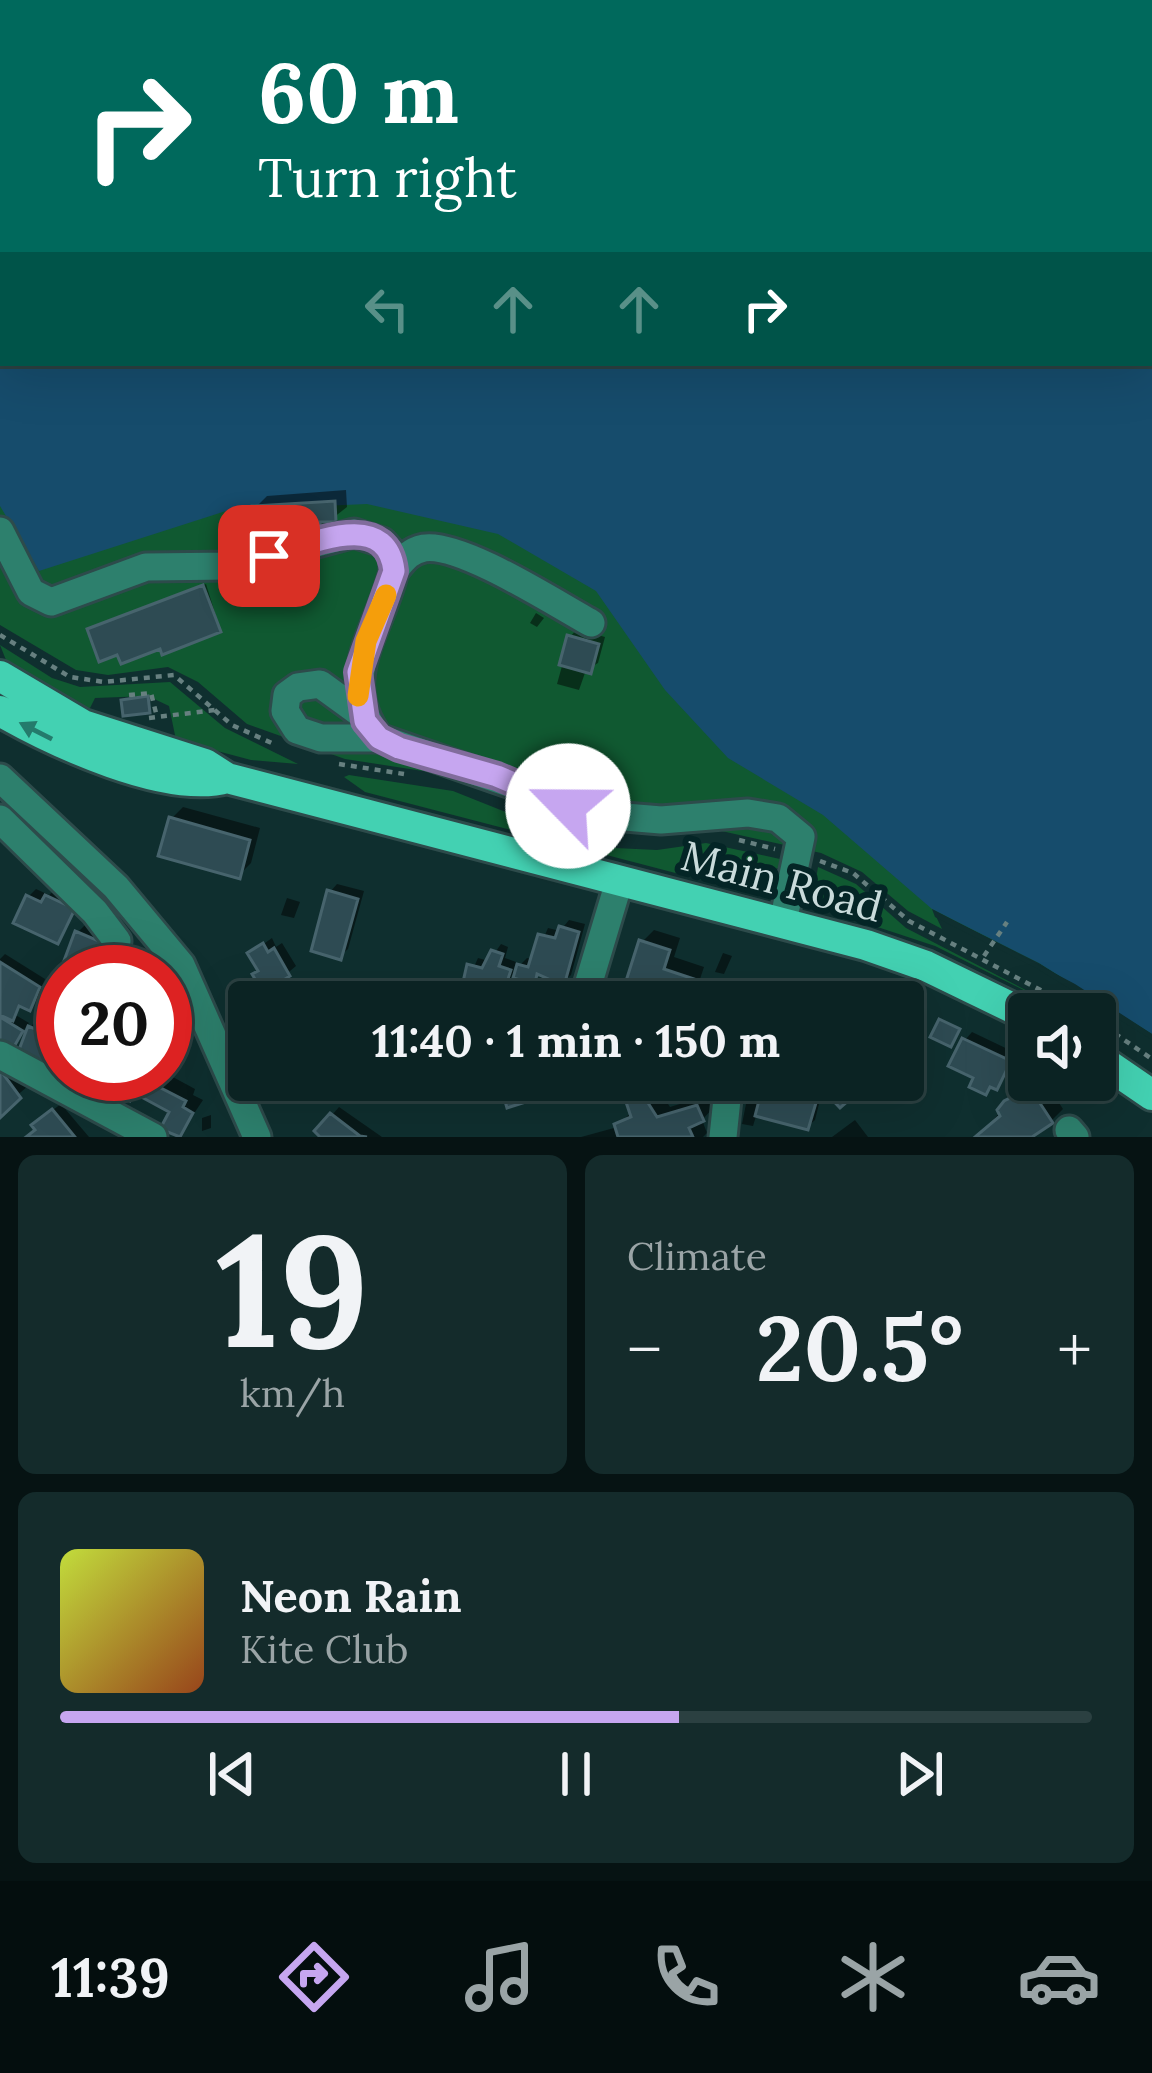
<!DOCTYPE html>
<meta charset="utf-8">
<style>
:root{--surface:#0b2323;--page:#142b2b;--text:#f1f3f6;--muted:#9aa4a6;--line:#2b4041;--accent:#c6a6f0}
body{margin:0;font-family:Lora,serif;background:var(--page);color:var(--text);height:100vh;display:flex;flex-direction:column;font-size:45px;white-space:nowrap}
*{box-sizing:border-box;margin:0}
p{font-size:39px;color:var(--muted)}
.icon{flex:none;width:66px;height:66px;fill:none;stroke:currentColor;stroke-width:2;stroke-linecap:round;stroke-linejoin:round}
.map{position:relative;height:1137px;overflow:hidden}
.side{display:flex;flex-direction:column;gap:18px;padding:18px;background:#061313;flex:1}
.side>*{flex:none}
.top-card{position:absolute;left:0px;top:0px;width:1152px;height:366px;box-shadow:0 12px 48px #0002,0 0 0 3px var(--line);background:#00695c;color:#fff;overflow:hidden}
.fabs{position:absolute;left:1008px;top:993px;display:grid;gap:24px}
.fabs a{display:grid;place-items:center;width:108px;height:108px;border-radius:12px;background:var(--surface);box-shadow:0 12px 48px #0002,0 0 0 3px var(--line);font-size:60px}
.speed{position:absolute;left:36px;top:945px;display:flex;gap:24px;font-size:60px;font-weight:700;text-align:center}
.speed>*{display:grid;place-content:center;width:156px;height:156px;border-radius:50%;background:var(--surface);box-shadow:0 12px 48px #0002,0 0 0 3px var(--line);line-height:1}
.speed .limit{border:18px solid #d22;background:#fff;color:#111}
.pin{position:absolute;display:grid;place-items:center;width:102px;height:102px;color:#fff;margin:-51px;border-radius:24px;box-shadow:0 6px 18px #0006}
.me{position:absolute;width:132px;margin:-66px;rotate:293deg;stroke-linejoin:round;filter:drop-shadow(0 0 9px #0008)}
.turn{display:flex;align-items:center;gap:42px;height:252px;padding:0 60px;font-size:54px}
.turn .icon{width:156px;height:156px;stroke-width:2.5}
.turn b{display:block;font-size:84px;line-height:102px}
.lanes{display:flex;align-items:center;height:114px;padding:0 60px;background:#0003;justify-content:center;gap:60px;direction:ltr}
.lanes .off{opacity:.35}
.big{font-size:90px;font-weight:700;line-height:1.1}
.side .tile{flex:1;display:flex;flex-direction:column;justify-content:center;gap:18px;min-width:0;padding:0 42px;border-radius:18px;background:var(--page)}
.side .dial{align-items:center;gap:0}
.dial b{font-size:156px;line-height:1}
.song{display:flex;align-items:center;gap:36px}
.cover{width:144px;height:144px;border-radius:18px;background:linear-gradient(135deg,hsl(70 70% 55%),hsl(20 70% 35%))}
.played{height:12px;border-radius:6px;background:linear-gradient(90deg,var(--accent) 60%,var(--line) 60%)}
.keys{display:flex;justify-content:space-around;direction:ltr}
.heat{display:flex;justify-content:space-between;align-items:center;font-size:66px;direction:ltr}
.side .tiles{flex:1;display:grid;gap:18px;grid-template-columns:1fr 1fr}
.tile:last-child{grid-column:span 2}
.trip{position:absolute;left:228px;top:981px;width:696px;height:120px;border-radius:12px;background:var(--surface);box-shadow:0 12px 48px #0002,0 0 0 3px var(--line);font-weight:700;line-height:120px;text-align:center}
.dock{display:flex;height:192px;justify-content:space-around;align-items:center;background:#040e0e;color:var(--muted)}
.dock .icon{width:84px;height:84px}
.dock .current{color:var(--accent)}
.dock b{font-size:54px;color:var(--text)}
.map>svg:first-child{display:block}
.green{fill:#105931}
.water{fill:#164c6c;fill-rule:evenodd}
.pier{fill:#0f2f2f}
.shadow{fill:#0007}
.building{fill:#2e4b53;stroke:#47646d;stroke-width:3}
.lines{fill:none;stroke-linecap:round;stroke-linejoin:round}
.minor-casing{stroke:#2d4b4b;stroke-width:33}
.major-casing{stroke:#2d4b4b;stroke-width:36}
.path{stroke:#678080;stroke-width:4.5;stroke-dasharray:6 6;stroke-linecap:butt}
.minor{stroke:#2d806d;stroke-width:27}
.major{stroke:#43d1b2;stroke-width:30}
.oneway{fill:#247b6c}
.route-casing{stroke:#816c9c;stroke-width:30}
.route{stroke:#c6a6f0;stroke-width:21}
.slow{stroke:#f59e0b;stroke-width:21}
.labels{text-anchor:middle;stroke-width:12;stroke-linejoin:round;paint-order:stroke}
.street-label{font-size:42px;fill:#c9dbdb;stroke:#042526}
</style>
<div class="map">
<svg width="1152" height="1137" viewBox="0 0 1152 1137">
<rect width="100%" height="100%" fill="#0f2f2f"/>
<path class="green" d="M433 0H1152V1034L1039 963 933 910 942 929 908 911 862 872 821 853 708 828 596 832 455 776 345 759 247 724 198 682 168 667 108 675 76 670 0 625V397L62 363H1149V3Z
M0 645 52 678 80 687 170 682 225 728 298 764 251 760 176 740 169 706 148 696 95 698 89 710 6 660Z
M349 775 453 791 594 847 657 850 706 843 780 859 778 868 751 880 756 891 774 883 772 887 752 893 365 792 344 777Z
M818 867 856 884 906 928 1072 1014 935 946 823 909 813 897Z"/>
<path class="water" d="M0 0H1152V1034L1039 963 932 909 823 815 728 758 665 690 596 591 498 534 367 504 229 510 39 571 0 506ZM3 3H1149V363H3Z"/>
<path class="pier" d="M932 909 1075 984 1152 1034V1040L1036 968 935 917Z"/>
<path class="shadow" d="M346 490 347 507 319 529 255 508 267 496Z
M206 584 220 629 93 627Z
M536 613 544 618 537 627 530 623Z
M577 629 605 637 598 663 586 670 579 690 557 684 570 637Z
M183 807 260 828 251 863 239 875 171 819Z
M337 884 364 891 348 949 340 956 330 892Z
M36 889 49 895 55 890 80 901 57 941 28 897Z
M287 898 300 902 294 918 281 915Z
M569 920 585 924 571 975 563 982 542 973 534 981 512 975 502 1002H483L464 989 478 958 489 961 501 944 508 947 505 958 516 962 513 972 527 958 534 960 548 928 560 931Z
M85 925 127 943 139 958 133 972H82L78 932Z
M654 930 680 938 674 957 704 967 698 985 674 1002 624 998 642 942Z
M272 938 276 947 282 943 296 966 284 976 290 987 283 994 251 953Z
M723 953 732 956 724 974 715 972Z
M5 954 45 979 36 1000 29 1007 22 1004 14 1014 29 1023 10 1048 0 1042V959Z
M159 960 165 972H143Z
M307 981 332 987 328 1002H296Z
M770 981 773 1002H713Z
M545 983 563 990 567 1002H510L517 988Z
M63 989V1054L54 1051 43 1063 20 1053 32 1025 43 1016 49 1019Z
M820 991 840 1002H810Z
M972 1032 1016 1053 997 1087 978 1077 965 1040Z
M165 1054 178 1060 171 1076 195 1089 193 1095 203 1100 179 1136 173 1111 105 1074H165Z
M13 1062 28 1086 0 1110V1065Z
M369 1080H404L397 1087Z
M502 1080H532L535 1090 528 1098Z
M772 1080H793L823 1088 822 1094Z
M1044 1080 1063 1109 1051 1121 1026 1137H978L1020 1090Z
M767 1082 820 1100 815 1120 807 1127 757 1113 753 1126 742 1124 746 1104 761 1103Z
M656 1085 670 1107 709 1095 714 1107 702 1120 707 1133 703 1137H581L614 1128 632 1112 630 1102Z
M61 1104 89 1137H30L42 1118Z
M339 1107 382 1137H325L318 1131Z
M211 1115V1128L202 1131V1118Z
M855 1120 868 1137H832Z"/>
<path class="building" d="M335 501 336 522H320V532L253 538 252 506Z
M203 585 221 632 162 655 160 649 121 664 117 655 99 662 87 629Z
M567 635 599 644 591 674 559 665Z
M148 696 150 713 123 716 121 700Z
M169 817 250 840 240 879 158 856Z
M327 890 358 899 341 960 311 951Z
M26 895 41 902 45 895 75 909 58 944 13 923Z
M559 926 579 932 564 986 537 974 535 984 513 978 517 964 528 967 538 934 555 938Z
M75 931 99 941 102 953 111 956 119 949 134 967 128 972H74L62 966Z
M639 940 670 950 664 969 694 979 687 1000H620Z
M263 943 268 952 274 948 290 976 277 984 285 997 275 1002H269L252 974 258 971 247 953Z
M491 950 503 954 499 966 511 970 501 1000 465 998 461 991 467 964 482 968Z
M0 962 40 987 30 1011 19 1006 13 1021 0 1015Z
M762 986 767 1002H710Z
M529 988 556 998 555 1002H506L507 994Z
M56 992 63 995V1056L49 1053 43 1066 17 1055 28 1026 40 1031Z
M0 1017 23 1031 11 1052 0 1045Z
M939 1019 960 1029 951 1047 930 1037Z
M962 1038 1011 1061 997 1090 990 1087 986 1095 969 1087 973 1078 948 1066Z
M1 1071 21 1098 0 1118V1072Z
M168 1073 161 1088 186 1101 183 1107 193 1113 180 1137 160 1129 169 1112 134 1093 130 1101 119 1096 123 1088 100 1075Z
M499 1080H524L529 1101 507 1108Z
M834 1080H855L863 1088 840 1108 823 1090Z
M764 1081 818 1096 808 1130 755 1116Z
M1030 1088 1053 1123 1032 1137H975L1000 1116 997 1110 1004 1101Z
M643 1095 657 1117 697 1105 704 1121 689 1128 693 1137H618L614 1124 631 1117 626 1102Z
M52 1109 75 1137H26L35 1130 31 1125Z
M330 1113 360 1136 367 1137H320L314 1131Z"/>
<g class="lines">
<g class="minor-casing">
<path id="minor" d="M0 531 31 592 51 602 146 567 232 566 354 533 382 542 393 554 394 571C380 630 334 680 379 738L601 815 661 820 748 813 778 818 801 837 783 922
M394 571C403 560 409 551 424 548 461 542 556 604 591 623
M364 716 320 684 298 687 287 695 285 711 297 730 321 738H379
M0 778 116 887 181 965 257 1137
M0 819 95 912 117 941
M583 1002 619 882
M0 1055 153 1137
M1069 1130 1075 1137
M723 1137 729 1080"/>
</g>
<g class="major-casing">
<path id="major" d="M0 676 83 725 205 764 227 778 866 945 926 966 1029 1016
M0 711C54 742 167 795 227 778
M1095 1056 1152 1095"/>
</g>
<path class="path" d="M0 635 70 677 104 682 174 675 232 725 276 745
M129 695 151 693 157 717
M149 718 215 710
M339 764 404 774
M739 840 775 849
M820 861 853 873 909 921 1086 1014
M984 956 1007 922
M1095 1020 1152 1059"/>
<use href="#minor" class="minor"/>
<use href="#major" class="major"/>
</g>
<defs><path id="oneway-solid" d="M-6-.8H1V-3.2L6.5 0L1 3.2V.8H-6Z" transform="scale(3)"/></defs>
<use class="oneway" href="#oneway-solid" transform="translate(36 731) rotate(-153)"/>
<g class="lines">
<g class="route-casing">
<path id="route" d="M269 556C308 545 387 507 394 571L358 672 365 721 379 738 399 748 497 776 568 806"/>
</g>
<use href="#route" class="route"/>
<path class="slow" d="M358 696 366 641 386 595"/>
</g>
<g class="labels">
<g class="street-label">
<text transform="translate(782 881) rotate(15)" y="15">Main Road</text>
</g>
</g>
</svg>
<div class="fabs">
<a><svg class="icon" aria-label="sound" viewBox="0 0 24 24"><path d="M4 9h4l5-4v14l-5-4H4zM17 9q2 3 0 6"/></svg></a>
</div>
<div class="speed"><div class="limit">20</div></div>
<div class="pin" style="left:269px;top:556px;background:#d93025"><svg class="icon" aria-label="arrive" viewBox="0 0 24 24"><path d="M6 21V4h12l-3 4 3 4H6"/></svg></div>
<svg class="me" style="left:568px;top:806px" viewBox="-20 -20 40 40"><circle r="19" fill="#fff"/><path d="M0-13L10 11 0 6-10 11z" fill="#c6a6f0"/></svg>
<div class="trip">11:40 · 1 min · 150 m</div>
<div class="top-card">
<div class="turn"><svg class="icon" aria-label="right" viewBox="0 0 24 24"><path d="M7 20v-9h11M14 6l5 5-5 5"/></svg><div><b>60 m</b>Turn right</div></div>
<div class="lanes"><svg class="icon off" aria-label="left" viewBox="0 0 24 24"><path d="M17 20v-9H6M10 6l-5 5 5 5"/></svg><svg class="icon off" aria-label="ahead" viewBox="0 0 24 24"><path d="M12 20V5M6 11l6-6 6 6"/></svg><svg class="icon off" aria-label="ahead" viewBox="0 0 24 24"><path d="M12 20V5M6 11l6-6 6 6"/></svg><svg class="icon" aria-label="right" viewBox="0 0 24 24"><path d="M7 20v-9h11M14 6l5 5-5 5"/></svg></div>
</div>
</div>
<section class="side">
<div class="tiles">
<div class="tile dial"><b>19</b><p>km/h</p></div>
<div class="tile"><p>Climate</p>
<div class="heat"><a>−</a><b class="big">20.5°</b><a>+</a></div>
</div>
<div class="tile">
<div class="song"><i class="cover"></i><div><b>Neon Rain</b><p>Kite Club</p></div></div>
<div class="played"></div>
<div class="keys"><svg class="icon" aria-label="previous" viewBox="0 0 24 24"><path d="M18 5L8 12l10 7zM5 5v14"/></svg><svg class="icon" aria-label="pause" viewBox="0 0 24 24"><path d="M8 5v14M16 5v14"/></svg><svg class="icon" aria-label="next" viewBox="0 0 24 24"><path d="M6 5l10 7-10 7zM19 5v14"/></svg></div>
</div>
</div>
</section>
<nav class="dock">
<b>11:39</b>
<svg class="icon current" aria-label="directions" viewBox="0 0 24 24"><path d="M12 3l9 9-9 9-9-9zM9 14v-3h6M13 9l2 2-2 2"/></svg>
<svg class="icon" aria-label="music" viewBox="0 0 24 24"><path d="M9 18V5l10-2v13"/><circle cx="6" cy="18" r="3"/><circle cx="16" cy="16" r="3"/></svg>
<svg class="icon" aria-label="phone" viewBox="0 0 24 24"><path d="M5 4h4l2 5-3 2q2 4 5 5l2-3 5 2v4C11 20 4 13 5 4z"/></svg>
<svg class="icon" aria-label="climate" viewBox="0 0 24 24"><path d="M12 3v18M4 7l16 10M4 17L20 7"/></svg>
<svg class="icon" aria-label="car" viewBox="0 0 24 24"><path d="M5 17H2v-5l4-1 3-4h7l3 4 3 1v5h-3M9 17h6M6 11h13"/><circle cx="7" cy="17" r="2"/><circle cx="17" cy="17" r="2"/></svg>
</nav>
